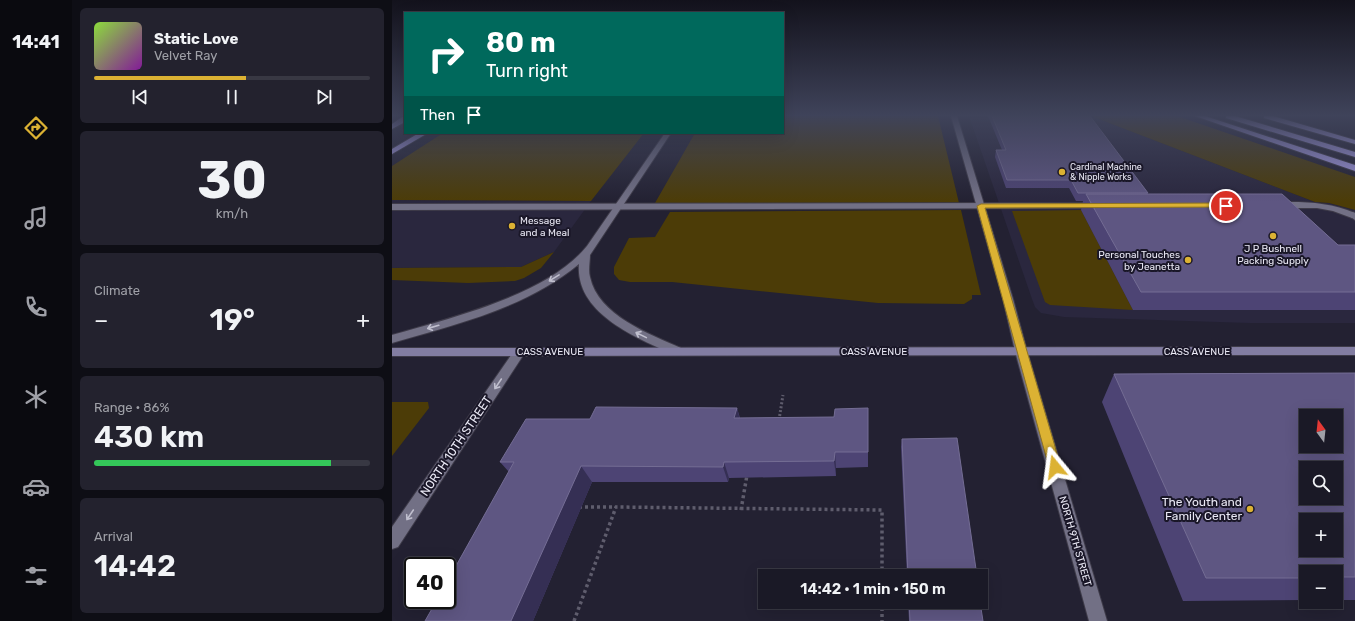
<!DOCTYPE html>
<meta charset="utf-8">
<style>
:root{--surface:#1a1926;--page:#23222e;--text:#f1f3f6;--muted:#9fa0a7;--line:#383843;--accent:#dcb233}
body{margin:0;font-family:Rubik,sans-serif;background:var(--page);color:var(--text);height:100vh;display:flex;flex-direction:column;font-size:15px;white-space:nowrap}
*{box-sizing:border-box;margin:0}
p{font-size:13px;color:var(--muted)}
.icon{flex:none;width:22px;height:22px;fill:none;stroke:currentColor;stroke-width:2;stroke-linecap:round;stroke-linejoin:round}
.map{position:relative;flex:1;overflow:hidden}
.sheet{display:flex;flex-direction:column;gap:8px;padding:8px;background:#0e0e15;width:320px}
.sheet>*{flex:none}
.guide{position:absolute;left:12px;top:12px;width:380px;height:122px;border-radius:0px;box-shadow:0 4px 16px #0002,0 0 0 1px var(--line);background:#00695c;color:#fff;overflow:hidden}
.needle{width:26px;rotate:345deg}
.buttons{position:absolute;left:907px;top:409px;display:grid;gap:8px}
.buttons a{display:grid;place-items:center;width:44px;height:44px;border-radius:0px;background:var(--surface);box-shadow:0 4px 16px #0002,0 0 0 1px var(--line);font-size:20px}
.speed{position:absolute;left:12px;top:557px;display:flex;gap:8px;font-size:20px;font-weight:700;text-align:center}
.speed>*{display:grid;place-content:center;width:52px;height:52px;border-radius:50%;background:var(--surface);box-shadow:0 4px 16px #0002,0 0 0 1px var(--line);line-height:1}
.speed .limit{border:2px solid #111;border-radius:6px;background:#fff;color:#111}
.pin{position:absolute;display:grid;place-items:center;width:34px;height:34px;color:#fff;margin:-17px;border:2px solid #fff;border-radius:50%;box-shadow:0 1px 4px #0007}
.me{position:absolute;width:44px;margin:-22px;rotate:344deg;stroke-linejoin:round;filter:drop-shadow(0 0 3px #0008)}
.turn{display:flex;align-items:center;gap:14px;height:84px;padding:0 16px;font-size:18px}
.turn .icon{width:52px;height:52px;stroke-width:2.5}
.turn b{display:block;font-size:28px;line-height:34px}
.then{display:flex;align-items:center;height:38px;padding:0 16px;background:#0003;gap:8px;font-size:15px}
.big{font-size:30px;font-weight:600;line-height:1.1}
.sheet .card{flex:1;display:flex;flex-direction:column;justify-content:center;gap:6px;min-width:0;padding:0 14px;border-radius:6px;background:var(--page)}
.sheet .dial{align-items:center;gap:0}
.dial b{font-size:52px;line-height:1}
.song{display:flex;align-items:center;gap:12px}
.cover{width:48px;height:48px;border-radius:6px;background:linear-gradient(135deg,hsl(90 70% 55%),hsl(290 70% 35%))}
.played{height:4px;border-radius:2px;background:linear-gradient(90deg,var(--accent) 55%,var(--line) 55%)}
.keys{display:flex;justify-content:space-around;direction:ltr}
.heat{display:flex;justify-content:space-between;align-items:center;font-size:22px;direction:ltr}
.charge{height:6px;border-radius:3px;background:linear-gradient(90deg,#34c759 86%,var(--line) 0)}
.trip{position:absolute;left:366px;top:569px;width:230px;height:40px;border-radius:0px;background:var(--surface);box-shadow:0 4px 16px #0002,0 0 0 1px var(--line);font-weight:600;line-height:40px;text-align:center}
main{display:flex;flex:1;min-height:0}
.tab-bar{display:flex;flex-direction:column;width:72px;justify-content:space-around;align-items:center;background:#0a0a0f;color:var(--muted)}
.tab-bar .icon{width:28px;height:28px}
.tab-bar .current{color:var(--accent)}
.tab-bar b{font-size:18px;color:var(--text)}
.map>svg:first-child{display:block}
.built{fill:#2a273e}
.green{fill:#4c3c07}
.lines{fill:none;stroke-linecap:round;stroke-linejoin:round}
.service-casing{stroke:#3e3b49;stroke-width:2}
.minor-casing{stroke:#3e3b49;stroke-width:2}
.tertiary-casing{stroke:#3e3b49;stroke-width:2}
.secondary-casing{stroke:#3e3b49;stroke-width:2}
.motorway-casing{stroke:#3e3b49;stroke-width:2}
.path-far1{stroke:#5f5d6d;stroke-width:3;stroke-dasharray:2 2;stroke-linecap:butt}
.path{stroke:#5f5d6d;stroke-width:3.5;stroke-dasharray:3 3;stroke-linecap:butt}
.service{fill:#727085;fill-rule:evenodd}
.minor{fill:#727085;fill-rule:evenodd}
.tertiary{fill:#727085;fill-rule:evenodd}
.secondary{fill:#827da2;fill-rule:evenodd}
.motorway{fill:#a69ce5;fill-rule:evenodd}
.wall{fill:#4d4474}
.shaded-wall{fill:#352f54}
.building{fill:#5e5682;stroke:#746d94;fill-rule:evenodd}
.oneway{stroke:#c0bfce}
.route{fill:#dcb233;stroke:#8f7421}
.poi-dot{fill:#dcb233;stroke:#1a1728;stroke-width:1.5}
.labels{text-anchor:middle;stroke-width:4;stroke-linejoin:round;paint-order:stroke}
.far-poi-label{font-size:9px;fill:#eae9f5;stroke:#1a1728;text-anchor:start}
.poi-label{font-size:10px;fill:#eae9f5;stroke:#1a1728;text-anchor:start}
.street-label{font-size:10px;fill:#eae9f5;stroke:#1a1728}
.near-street-label{font-size:12px;fill:#eae9f5;stroke:#1a1728}
.near-poi-label{font-size:12px;fill:#eae9f5;stroke:#1a1728;text-anchor:end}
</style>
<main>
<nav class="tab-bar">
<b>14:41</b>
<svg class="icon current" aria-label="directions" viewBox="0 0 24 24"><path d="M12 3l9 9-9 9-9-9zM9 14v-3h6M13 9l2 2-2 2"/></svg>
<svg class="icon" aria-label="music" viewBox="0 0 24 24"><path d="M9 18V5l10-2v13"/><circle cx="6" cy="18" r="3"/><circle cx="16" cy="16" r="3"/></svg>
<svg class="icon" aria-label="phone" viewBox="0 0 24 24"><path d="M5 4h4l2 5-3 2q2 4 5 5l2-3 5 2v4C11 20 4 13 5 4z"/></svg>
<svg class="icon" aria-label="climate" viewBox="0 0 24 24"><path d="M12 3v18M4 7l16 10M4 17L20 7"/></svg>
<svg class="icon" aria-label="car" viewBox="0 0 24 24"><path d="M5 17H2v-5l4-1 3-4h7l3 4 3 1v5h-3M9 17h6M6 11h13"/><circle cx="7" cy="17" r="2"/><circle cx="17" cy="17" r="2"/></svg>
<svg class="icon" aria-label="filters" viewBox="0 0 24 24"><path d="M4 7h16M4 17h16"/><circle cx="9" cy="7" r="2"/><circle cx="15" cy="17" r="2"/></svg>
</nav>
<section class="sheet">
<div class="card">
<div class="song"><i class="cover"></i><div><b>Static Love</b><p>Velvet Ray</p></div></div>
<div class="played"></div>
<div class="keys"><svg class="icon" aria-label="previous" viewBox="0 0 24 24"><path d="M18 5L8 12l10 7zM5 5v14"/></svg><svg class="icon" aria-label="pause" viewBox="0 0 24 24"><path d="M8 5v14M16 5v14"/></svg><svg class="icon" aria-label="next" viewBox="0 0 24 24"><path d="M6 5l10 7-10 7zM19 5v14"/></svg></div>
</div>
<div class="card dial"><b>30</b><p>km/h</p></div>
<div class="card"><p>Climate</p>
<div class="heat"><a>−</a><b class="big">19°</b><a>+</a></div>
</div>
<div class="card"><p>Range · 86%</p><b class="big">430 km</b><div class="charge"></div></div>
<div class="card"><p>Arrival</p><b class="big">14:42</b></div>
</section>
<div class="map">
<svg width="963" height="621" viewBox="0 0 963 621">
<rect width="100%" height="100%" fill="#232132"/>
<path class="built" d="M577 116H699L923 202 937 203 963 210V323H858L672 317 649 313 643 307 640 299Z
M0 200 199 201 162 252 129 267 0 268Z"/>
<path class="green" d="M391 116H546L567 203H263L303 133H391Z
M699 116H785L963 177V210L937 203 923 202Z
M51 133H252L199 201 0 200V166Z
M569 210 589 295H580V299L572 304 486 303 280 282H238L227 280 222 274V267L237 238 263 237 278 212Z
M689 210 741 310 658 305 653 302 620 211Z
M162 252 149 268 132 278 123 281 76 283 0 280V268L129 267Z
M0 402H36L37 408 0 456Z"/>
<g class="lines">
<g class="service-casing">
<path id="service" d="M898 202C921 202 942 204 963 213V217L960 218 941 211 925 208H889L885 205 889 202Z
M705 203 708 204 709 206 708 208 0 210V204Z"/>
</g>
<g class="minor-casing">
<path id="minor" d="M559 116H565L621 299 635 351 633 354 629 355 625 354 623 351 611 299Z
M273 133H279L198 255C198 262 196 270 198 277 206 315 257 334 289 348L291 351 289 354 285 355 281 354C244 338 183 313 187 264 134 308 65 324 0 343V335C58 318 156 295 195 246Z
M960 212 963 213V220L956 215Z"/>
</g>
<g class="tertiary-casing">
<path id="tertiary" d="M128 347 132 348 134 351 132 354 6 547 0 549V527L124 348Z
M629 347 633 348 635 351 715 621H697L623 351 625 348Z"/>
</g>
<g class="secondary-casing">
<path id="secondary" d="M963 347V355L0 356V348Z"/>
</g>
<g class="motorway-casing">
<path id="motorway" d="M803 116H813L963 165V171Z
M834 116H843L963 152V157L834 118Z
M872 116H881L963 140V144L872 118Z
M10 117H13V122L0 129V124Z
M27 133H36L0 154V149Z"/>
</g>
<path class="path-far1" d="M387 420 391 395"/>
<path class="path" d="M187 507H224
M349 510 355 475
M490 602V621
M182 621 224 507 490 510V576"/>
<use href="#service" class="service"/>
<use href="#minor" class="minor"/>
<use href="#tertiary" class="tertiary"/>
<use href="#secondary" class="secondary"/>
<use href="#motorway" class="motorway"/>
</g>
<path class="wall" d="M596 116H698L756 194 946 245H963V310H741L689 210 691 201H684L677 188H614L603 157 604 150H610Z
M963 373V600H944V572H914V600L791 601 710 402 722 374Z
M345 408 348 418 442 417 476 408V467L444 468V476L337 478 336 482H200L141 621H33L117 472 108 462 198 419Z
M510 439 585 576H515L509 447Z
M516 602H588L591 621H517Z"/>
<path class="shaded-wall" d="M345 408 349 424 342 418Z
M443 452 444 468V476L442 461Z
M332 462 337 478 336 482 331 467Z
M189 466 200 482 141 621H119Z"/>
<path class="building" d="M600 116H698L756 193H686L679 180H615L604 150H614Z
M694 194H890L946 245H963V292H749Z
M963 373V577H944V572H914V578H814L722 374ZM914 416H944V446H914ZM914 468H944V498H914ZM914 520H944V550H914Z
M204 407 345 408 342 418 442 417 443 409 476 408V452H443L442 461 332 462 331 467 189 466 119 621H33L45 600H55V582L122 462H108L134 419H198Z
M565 438 585 576H516L510 439Z
M517 602H588L591 621H518Z"/>
<defs><path id="oneway-shaft" d="M-6 0H5M1.5-3L5.5 0L1.5 3" fill="none" stroke-width="1.6" stroke-linecap="round" stroke-linejoin="round"/></defs>
<g class="oneway">
<use href="#oneway-shaft" transform="translate(162 278) rotate(148)"/>
<use href="#oneway-shaft" transform="translate(41 327) rotate(164)"/>
<use href="#oneway-shaft" transform="translate(249 335) rotate(-154)"/>
<use href="#oneway-shaft" transform="translate(106 384) rotate(124)"/>
<use href="#oneway-shaft" transform="translate(18 515) rotate(124)"/>
</g>
<linearGradient id="sky" x2="0" y2="1"><stop stop-color="#13121c"/><stop offset="0.57" stop-color="#3f435a"/><stop offset="1" stop-color="#3f435a" stop-opacity="0"/></linearGradient>
<rect width="963" height="202" fill="url(#sky)"/>
<path class="route" d="M834 203 838 206 837 207 593 208 669 467 667 471 663 473 658 471 585 206 589 204Z"/>
<g class="poi-dot">
<circle cx="670" cy="172" r="4"/>
<circle cx="120" cy="226" r="4"/>
<circle cx="881" cy="236" r="4"/>
<circle cx="796" cy="260" r="4"/>
<circle cx="858" cy="509" r="4"/>
</g>
<g class="labels">
<g class="far-poi-label">
<text x="678" y="170">Cardinal Machine<tspan x="678" dy="10">&amp; Nipple Works</tspan></text>
</g>
<g class="poi-label">
<text x="128" y="224">Message<tspan x="128" dy="12">and a Meal</tspan></text>
<text x="881" y="252" text-anchor="middle">J P Bushnell<tspan x="881" dy="12">Packing Supply</tspan></text>
<text x="788" y="258" text-anchor="end">Personal Touches<tspan x="788" dy="12">by Jeanetta</tspan></text>
</g>
<g class="street-label">
<text x="158" y="355">CASS AVENUE</text>
<text x="482" y="355">CASS AVENUE</text>
<text x="805" y="355">CASS AVENUE</text>
<text transform="translate(684 541) rotate(74)" y="4">NORTH 9TH STREET</text>
</g>
<g class="near-street-label">
<text transform="translate(64 446) rotate(-56)" y="4">NORTH 10TH STREET</text>
</g>
<g class="near-poi-label">
<text x="850" y="506">The Youth and<tspan x="850" dy="14">Family Center</tspan></text>
</g>
</g>
</svg>
<div class="buttons">
<a><svg class="needle" viewBox="-14 -14 28 28"><path d="M0-13l5 13h-10z" fill="#e53935"/><path d="M0 13l5-13h-10z" fill="#9fa0a7"/></svg></a>
<a><svg class="icon" aria-label="search" viewBox="0 0 24 24"><circle cx="10" cy="10" r="6"/><path d="M15 15l6 6"/></svg></a>
<a>+</a>
<a>−</a>
</div>
<div class="speed"><div class="limit">40</div></div>
<div class="pin" style="left:834px;top:206px;background:#d93025"><svg class="icon" aria-label="arrive" viewBox="0 0 24 24"><path d="M6 21V4h12l-3 4 3 4H6"/></svg></div>
<svg class="me" style="left:663px;top:467px" viewBox="-20 -20 40 40"><path d="M0-17L14 15 0 8-14 15z" fill="#dcb233" stroke="#fff" stroke-width="4"/></svg>
<div class="trip">14:42 · 1 min · 150 m</div>
<div class="guide">
<div class="turn"><svg class="icon" aria-label="right" viewBox="0 0 24 24"><path d="M7 20v-9h11M14 6l5 5-5 5"/></svg><div><b>80 m</b>Turn right</div></div>
<div class="then">Then<svg class="icon" aria-label="arrive" viewBox="0 0 24 24"><path d="M6 21V4h12l-3 4 3 4H6"/></svg></div>
</div>
</div>
</main>
